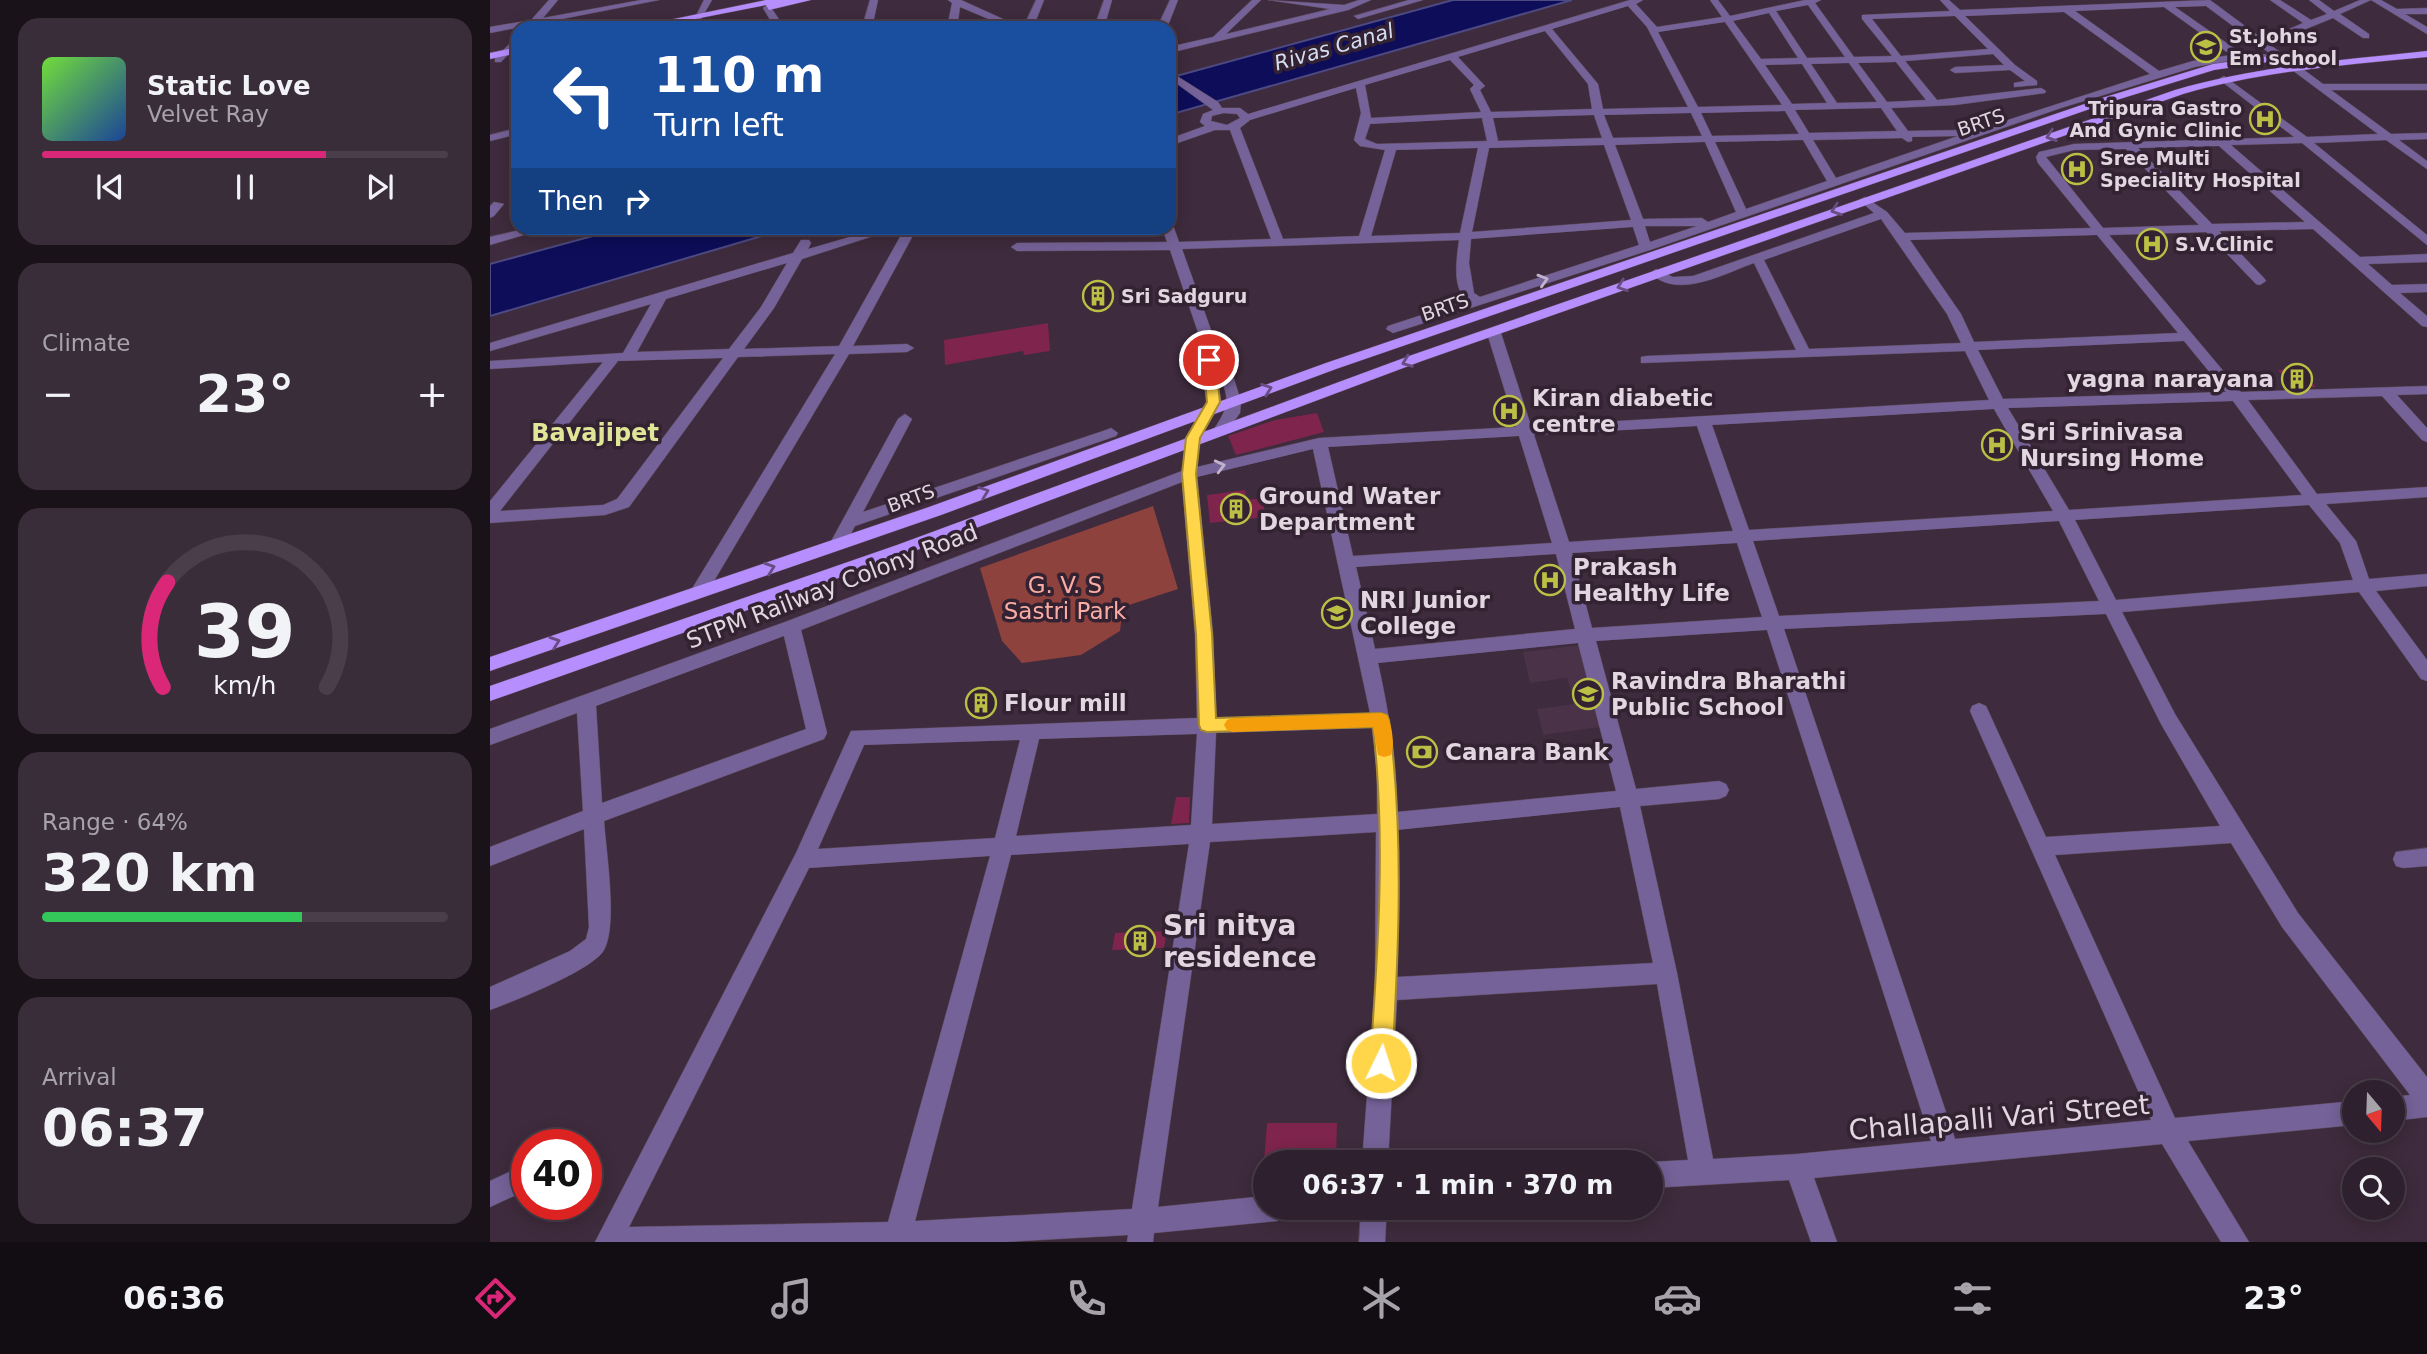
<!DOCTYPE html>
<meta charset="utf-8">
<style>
:root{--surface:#2e202e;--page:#3a2d3a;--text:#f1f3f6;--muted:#a7a3aa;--line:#493e4a;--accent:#db2777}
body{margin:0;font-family:"DejaVu Sans",sans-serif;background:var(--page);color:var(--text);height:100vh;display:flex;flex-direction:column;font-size:26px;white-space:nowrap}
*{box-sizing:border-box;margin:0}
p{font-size:23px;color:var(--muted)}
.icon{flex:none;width:38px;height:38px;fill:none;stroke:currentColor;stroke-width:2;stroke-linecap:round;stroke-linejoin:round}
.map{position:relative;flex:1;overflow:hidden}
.drawer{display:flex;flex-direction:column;gap:18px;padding:18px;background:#191219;width:490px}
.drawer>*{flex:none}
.hud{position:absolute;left:21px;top:21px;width:665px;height:214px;border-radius:21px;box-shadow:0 4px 18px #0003,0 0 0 2px var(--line);background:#1a4fa0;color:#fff;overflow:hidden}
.needle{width:46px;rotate:161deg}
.buttons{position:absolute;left:1852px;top:1080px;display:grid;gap:14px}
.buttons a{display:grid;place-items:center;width:63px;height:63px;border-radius:50%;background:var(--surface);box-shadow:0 4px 18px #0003,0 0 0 2px var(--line);font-size:35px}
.speed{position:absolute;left:21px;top:1129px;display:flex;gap:14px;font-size:35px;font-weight:700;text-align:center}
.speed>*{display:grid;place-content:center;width:91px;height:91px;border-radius:50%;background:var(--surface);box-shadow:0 4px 18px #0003,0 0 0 2px var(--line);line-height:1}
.speed .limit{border:10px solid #d22;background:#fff;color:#111}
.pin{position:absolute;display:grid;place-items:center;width:60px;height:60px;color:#fff;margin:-30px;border:4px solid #fff;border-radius:50%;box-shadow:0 2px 7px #0007}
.me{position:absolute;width:77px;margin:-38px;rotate:4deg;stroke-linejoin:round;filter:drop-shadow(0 0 5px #0008)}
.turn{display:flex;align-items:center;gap:24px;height:147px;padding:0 28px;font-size:32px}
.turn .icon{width:91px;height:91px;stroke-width:2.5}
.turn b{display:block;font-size:49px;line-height:60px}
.then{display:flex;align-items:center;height:66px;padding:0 28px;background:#0003;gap:14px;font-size:26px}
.big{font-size:52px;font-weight:800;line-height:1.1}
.drawer .card{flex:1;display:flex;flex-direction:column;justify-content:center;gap:10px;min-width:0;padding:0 24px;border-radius:21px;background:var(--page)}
.drawer .dial{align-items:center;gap:0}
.dial svg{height:182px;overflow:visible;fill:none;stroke:var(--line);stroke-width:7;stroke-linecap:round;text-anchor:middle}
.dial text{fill:var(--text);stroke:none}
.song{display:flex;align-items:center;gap:21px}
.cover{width:84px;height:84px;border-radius:10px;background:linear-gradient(135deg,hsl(100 70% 55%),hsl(220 70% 35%))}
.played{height:7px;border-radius:4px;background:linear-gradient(90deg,var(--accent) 70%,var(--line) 70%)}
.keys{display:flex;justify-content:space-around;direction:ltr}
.heat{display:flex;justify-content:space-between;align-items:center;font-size:38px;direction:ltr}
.charge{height:10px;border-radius:5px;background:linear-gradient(90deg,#34c759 64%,var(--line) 0)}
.trip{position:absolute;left:763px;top:1150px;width:410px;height:70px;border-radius:35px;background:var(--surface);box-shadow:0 4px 18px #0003,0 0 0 2px var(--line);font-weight:800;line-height:70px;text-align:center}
.tab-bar{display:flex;height:112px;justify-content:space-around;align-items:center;background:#120d12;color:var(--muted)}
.tab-bar .icon{width:49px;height:49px}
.tab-bar .current{color:var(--accent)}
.tab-bar b{font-size:32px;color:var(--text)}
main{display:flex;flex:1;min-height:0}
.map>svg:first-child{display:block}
.built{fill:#4a3249}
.green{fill:#8d423d}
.water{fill:#0d0d59;stroke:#4d4982;stroke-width:2}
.building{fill:#7e244d}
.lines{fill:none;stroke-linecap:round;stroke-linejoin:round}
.minor-casing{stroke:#5c4a5b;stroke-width:1}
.major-casing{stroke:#5c4a5b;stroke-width:1}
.minor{fill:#756298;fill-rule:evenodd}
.major{fill:#b78efd;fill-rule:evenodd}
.oneway{stroke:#684d83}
.oneway2{stroke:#c1b3cb}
.route{fill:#ffd54a;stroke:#a68a30;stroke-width:2}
.slow{fill:#f59e0b}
.labels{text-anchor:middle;stroke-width:7;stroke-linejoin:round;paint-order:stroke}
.far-poi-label{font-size:19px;font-weight:bold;fill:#e2d6e1;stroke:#332232;text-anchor:start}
.far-street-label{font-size:19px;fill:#e2d6e1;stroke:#332232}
.far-water-label{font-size:21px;font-style:italic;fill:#d5ddf3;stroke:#332232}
.poi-label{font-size:23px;font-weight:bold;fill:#e2d6e1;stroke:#332232;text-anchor:start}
.park-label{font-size:23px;fill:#fbaca4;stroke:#332232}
.street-label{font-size:23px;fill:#e2d6e1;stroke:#332232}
.neighbourhood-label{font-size:24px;font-weight:bold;fill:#e0e597;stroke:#332232}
.near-poi-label{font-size:28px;font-weight:bold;fill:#e2d6e1;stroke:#332232;text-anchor:start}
.near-street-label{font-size:28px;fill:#e2d6e1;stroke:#332232}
</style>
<main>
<section class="drawer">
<div class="card">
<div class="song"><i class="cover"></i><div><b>Static Love</b><p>Velvet Ray</p></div></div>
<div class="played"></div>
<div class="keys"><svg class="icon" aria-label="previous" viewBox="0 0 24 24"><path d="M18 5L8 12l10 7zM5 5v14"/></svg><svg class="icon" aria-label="pause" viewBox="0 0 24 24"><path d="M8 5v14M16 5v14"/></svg><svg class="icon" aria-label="next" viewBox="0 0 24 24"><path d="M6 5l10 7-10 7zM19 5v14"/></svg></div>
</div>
<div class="card"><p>Climate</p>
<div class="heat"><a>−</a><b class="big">23°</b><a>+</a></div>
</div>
<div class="card dial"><svg viewBox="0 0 100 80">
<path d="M14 69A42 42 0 1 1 86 69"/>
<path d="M14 69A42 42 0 0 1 16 23" stroke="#db2777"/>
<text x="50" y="56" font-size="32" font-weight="700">39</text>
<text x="50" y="72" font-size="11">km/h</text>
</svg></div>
<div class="card"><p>Range · 64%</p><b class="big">320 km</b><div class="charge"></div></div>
<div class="card"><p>Arrival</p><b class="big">06:37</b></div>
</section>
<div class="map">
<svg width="1937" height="1242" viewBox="0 0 1937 1242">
<rect width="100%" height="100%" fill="#3e2b3d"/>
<path class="built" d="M1099 644 1124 725 1053 735 1047 709 1085 704 1077 678 1040 683 1033 652Z"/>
<path class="green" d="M663 506 688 589 633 607 630 631 591 655 532 663 512 641 490 568Z"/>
<path class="water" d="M963 0H1082L679 115V78Z
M132 228H299L0 316V264Z"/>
<path class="building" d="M558 323 560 351 534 355 533 351 455 365 454 340Z
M1808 369 1826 387 1805 388 1788 370Z
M827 413 834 432 785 445 746 455 738 436 785 420Z
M755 490 757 500 772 498 776 517 720 523 717 495Z
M686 797H700L699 823 681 824Z
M677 931 674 948 622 950 625 933Z
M777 1123H847L846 1162H774Z"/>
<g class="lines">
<g class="minor-casing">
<path id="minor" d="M59 0H68L53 18 151 0H169L0 33V27L41 20Z
M214 0H222L208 24H202Z
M283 0H293L282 9 295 28H285L273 8Z
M380 0H388L382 28H372Z
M458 0H471L533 28H520L470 7 467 28H457L462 3Z
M546 0H554L543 28H533Z
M614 0H622L614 28H604Z
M680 0H688L677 28H667Z
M762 0H771L736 34 840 9 778 0 854 5 869 0H881L858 10 679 53V47L723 37Z
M919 0H933L868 19 864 16Z
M1140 0H1153L1146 4 1167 27 1232 17 1220 0H1228L1240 16 1315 0H1331L1325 3 1364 57 1402 56 1372 19V15L1460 11 1450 0H1459L1470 10 1720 0 1774 40 1813 23 1780 0H1790L1821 20 1837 14 1819 0H1829L1844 11 1870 0H1891L1907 9 1937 8V14H1915L1937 27V34L1881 0 1850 14 1879 34V38H1873L1843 18 1779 44 1833 84H1937V90H1841L1901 134 1937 133V139L1909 140 1937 161V169L1896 140 1824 143 1937 235V245L1812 143 1741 145 1870 257 1937 254V262L1878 264 1902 285 1937 284V292L1910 293 1937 316V327L1932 326 1823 229 1729 231 1774 278 1776 281 1770 285 1766 284 1716 232 1619 235 1751 392 1937 386V394L1907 395 1937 428V442L1932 440 1892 396 1758 400 1827 494 1937 487V497L1836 504 1866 541 1879 579 1937 574V586L1886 591 1937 660V681L1931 679 1869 592 1632 612 1685 714 1808 913 1937 1077V1117L1902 1121V1097L1920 1095 1792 927 1741 843 1565 855 1685 1118 1864 1101V1125L1698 1141 1759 1242H1731L1672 1144 1324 1178 1347 1242H1321L1299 1180 1160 1188V1162L1198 1160 1167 984 907 1000 898 1162H872L885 989 886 832 720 842 668 1207 775 1196V1208H800L796 1217 787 1221 664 1233 663 1242H637L638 1235 515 1242H105L306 853 361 731 707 718 705 634 692 482 311 630 337 733 334 739 114 821C116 851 128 925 114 950 103 970 24 1001 0 1010V987L80 951 96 939 99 927 94 829 0 866V847L93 811 87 713 0 745V729L295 622 692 471 696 438 717 402 712 376V344L680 250 527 251 521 247 527 243 677 242 672 228H679V225L684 228 689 242 781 239 740 130H725L679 146V139L715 126 710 122 713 114 723 110 679 78V71L728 102 732 108H750L758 114ZM1318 5 1355 57 1317 58 1286 11ZM1138 6 1157 27 1198 107 1113 109 1108 84 1062 29ZM1716 6 1782 55 1751 53 1685 7ZM1674 7 1741 55 1703 61 1669 71 1585 11ZM1574 12 1660 74 1478 133 1473 130 1418 131 1401 108 1465 105 1555 93 1556 91 1551 88 1447 100 1415 61 1503 54 1514 65 1465 67 1460 70 1465 73 1520 70 1535 81 1524 83V87L1547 85V81L1525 65 1475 16ZM1279 13 1308 58 1271 59 1243 21ZM1465 16 1498 49 1411 56 1382 19ZM1235 22 1292 105 1208 107 1168 32ZM1055 31 1098 84 1102 109 1001 112 990 90 995 86 968 57ZM1749 59 1790 61 1888 134 1817 137 1734 76 1729 79 1731 81 1804 137 1584 144 1549 152 1546 157 1548 163 1601 228 1415 233 1397 212 1375 197 1369 200 1384 213 1203 276 1183 277 1166 269 1160 273C1188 300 1233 274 1264 263L1306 350 1156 356 1151 357V363L1475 351 1499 400 1041 426 1011 333 1004 329 997 333 1026 427 829 438 707 467 710 438 731 402 726 369C741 400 740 405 722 432L724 435H734L750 413 751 401 742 373 726 344 692 249 969 240C967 257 961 290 978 300L898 326 896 329 903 333 1160 250 1571 108 1705 67ZM960 60 984 85 980 89 991 112 881 118 875 85ZM1406 62 1436 100 1397 102 1368 63ZM1359 63 1387 102 1347 103 1321 64ZM1312 64 1337 103 1302 104 1275 65ZM866 88 871 113 864 140 870 146 895 150 869 236 793 239 750 128 760 120ZM1391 108 1407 131 1319 133 1305 110ZM1295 111 1309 134 1222 136 1211 113ZM734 113 747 114 750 118 737 125 721 121 722 116ZM1201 113 1212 136 1123 138 1114 115ZM1104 115 1112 138 1008 141 1003 118ZM992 118 997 141 887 144 875 139 880 124ZM1468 136 1346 178 1323 140 1412 138 1418 142 1422 141V137ZM1313 140 1337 181 1256 209 1225 142ZM1215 142 1246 212 1218 222 1212 218 1153 219 1125 145ZM1114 145 1141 220 982 232 999 148ZM1729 146 1815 222 1722 224 1648 148ZM988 148 970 233 881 236 906 150ZM1636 149 1709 225 1613 228 1556 157 1584 150ZM1391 219 1457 314 1471 343 1319 349 1274 260ZM1155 226H1207L1160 242ZM1143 227 1149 245 990 297 984 293 979 263 981 239ZM1607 235 1688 333 1484 342 1471 314 1420 240ZM1694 341 1736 392 1513 399 1488 350ZM1743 401 1812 495 1579 510 1518 408ZM1504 409 1563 511 1259 530 1222 425ZM1207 426 1243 531 1079 542 1044 435ZM1029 436 1062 543 863 556 838 447ZM823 449 880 713 726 718 723 634 707 477ZM1819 505 1850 543 1863 580 1626 600 1585 520ZM1569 521 1609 601 1289 616 1263 541ZM1247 543 1272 617 1102 628 1082 553ZM1066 554 1085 629 885 649 866 567ZM1616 614 1671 724 1730 826 1556 837 1496 706 1489 703 1482 706 1480 711 1661 1120 1465 1139 1294 629ZM1277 630 1441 1141 1307 1154 1223 1159 1187 973 1150 806 1229 799 1236 796 1239 790 1236 784 1229 781 1146 789 1106 641ZM294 636 316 729 112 803 106 706ZM1088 643 1126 791 907 812C907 761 899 713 888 663ZM882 728 887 771V814L722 824 726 733ZM707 734 701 825 526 836 549 739ZM530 740 505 838 328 849 374 745ZM1130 807 1163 963 907 977V830ZM699 844 642 1209 425 1221 521 855ZM500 856 398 1222 139 1227 319 868Z
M28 36V44L11 62H5V58Z
M28 128V134L0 141V135Z
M4 202 14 204 4 216 0 218V206Z
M39 228H57L0 245V237Z
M391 228H408L312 259 284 308 254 349 349 346 415 228H427L363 346 417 344 424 348 417 352 359 354 215 596H203L200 592 345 354 248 357 139 507 115 515 0 523V501L113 362 0 369V361L133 353 161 304 0 351V343L303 253 311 240H319L321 243 318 249ZM297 263 271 307 239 349 147 352 176 299ZM233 358 127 499 113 505 10 511 128 361Z
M415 414 422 419 373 512 616 430 621 428 628 433 626 436 365 526 353 549H341L339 545 408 419Z
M1937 848V866L1913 868 1906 866 1903 859 1906 852Z
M37 1164V1190L0 1207V1181Z
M871 1208H897L895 1242H869Z"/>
</g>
<g class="major-casing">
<path id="major" d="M276 0H321L279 10 276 5 159 28H140Z
M28 47V53L0 59V53Z
M1937 51V57C1855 65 1772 71 1693 94L932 361 419 553 0 701V686L407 545 922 355 1685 90C1768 66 1852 60 1937 51Z
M1802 53 1805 54V58L1724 70 1620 102 846 369 451 515 0 671V657L439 507 836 363 1612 98 1723 64Z"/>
</g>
<use href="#minor" class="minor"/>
<use href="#major" class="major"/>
</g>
<defs><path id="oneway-chevron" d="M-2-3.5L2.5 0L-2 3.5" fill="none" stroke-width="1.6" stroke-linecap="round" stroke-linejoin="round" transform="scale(1.75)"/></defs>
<g class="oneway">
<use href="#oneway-chevron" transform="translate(1561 136) rotate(161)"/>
<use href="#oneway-chevron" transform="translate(1346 210) rotate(161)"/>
<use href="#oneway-chevron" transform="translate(1132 286) rotate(160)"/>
<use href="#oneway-chevron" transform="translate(917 362) rotate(159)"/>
<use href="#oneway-chevron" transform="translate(777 389) rotate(-20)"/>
<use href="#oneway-chevron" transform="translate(494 492) rotate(-20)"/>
<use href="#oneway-chevron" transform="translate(280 568) rotate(-19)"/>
<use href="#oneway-chevron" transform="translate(65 642) rotate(-19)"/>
</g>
<g class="oneway2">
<use href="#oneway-chevron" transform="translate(1053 280) rotate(-17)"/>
<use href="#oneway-chevron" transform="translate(730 466) rotate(-14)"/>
</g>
<path class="route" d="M719 356 725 360 730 402 710 438 706 474 722 634 726 718 891 713 897 715 899 720C914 833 909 949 902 1063L899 1071 891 1074 883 1071 880 1063C888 952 896 838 883 727L717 732 711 730 709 725 706 634 692 474 696 438 717 402 713 360Z"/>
<path class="slow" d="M891 713 897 715C902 725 905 745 901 755L894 757 888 755 883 727 743 732 737 730 734 725 737 720 743 718Z"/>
<defs>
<g id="school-ring" transform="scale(1.575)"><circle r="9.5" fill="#332232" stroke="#bbc044" stroke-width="1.5"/><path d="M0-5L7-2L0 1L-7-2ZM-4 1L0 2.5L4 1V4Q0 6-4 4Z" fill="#bbc044"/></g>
<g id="hospital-ring" transform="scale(1.575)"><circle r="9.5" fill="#332232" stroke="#bbc044" stroke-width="1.5"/><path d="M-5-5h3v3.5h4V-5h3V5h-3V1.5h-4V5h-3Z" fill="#bbc044"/></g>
<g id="building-ring" transform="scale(1.575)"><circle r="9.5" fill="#332232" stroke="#bbc044" stroke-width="1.5"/><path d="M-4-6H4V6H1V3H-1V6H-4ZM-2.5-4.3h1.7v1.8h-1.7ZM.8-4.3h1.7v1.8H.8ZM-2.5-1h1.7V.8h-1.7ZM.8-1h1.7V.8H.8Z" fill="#bbc044"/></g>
<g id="university-ring" transform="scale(1.575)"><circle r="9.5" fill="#332232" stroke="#bbc044" stroke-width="1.5"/><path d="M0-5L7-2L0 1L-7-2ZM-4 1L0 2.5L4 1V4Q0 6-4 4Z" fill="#bbc044"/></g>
<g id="bank-ring" transform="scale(1.575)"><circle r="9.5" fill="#332232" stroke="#bbc044" stroke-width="1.5"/><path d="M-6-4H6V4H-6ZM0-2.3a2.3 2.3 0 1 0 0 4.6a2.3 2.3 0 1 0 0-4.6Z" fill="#bbc044"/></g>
</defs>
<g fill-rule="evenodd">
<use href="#school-ring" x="1716" y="47"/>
<use href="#hospital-ring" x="1775" y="119"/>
<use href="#hospital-ring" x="1587" y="169"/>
<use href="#hospital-ring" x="1662" y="244"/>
<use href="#building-ring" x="608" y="296"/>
<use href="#building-ring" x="1807" y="379"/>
<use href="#hospital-ring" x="1019" y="411"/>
<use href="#hospital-ring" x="1507" y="445"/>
<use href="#building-ring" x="746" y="509"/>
<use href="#hospital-ring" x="1060" y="580"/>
<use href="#university-ring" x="847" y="613"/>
<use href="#school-ring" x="1098" y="694"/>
<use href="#building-ring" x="491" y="703"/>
<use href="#bank-ring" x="932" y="752"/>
<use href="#building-ring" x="650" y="941"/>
</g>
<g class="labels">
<g class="far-poi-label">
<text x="1739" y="43">St.Johns<tspan x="1739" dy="22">Em school</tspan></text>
<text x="1752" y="115" text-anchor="end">Tripura Gastro<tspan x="1752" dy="22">And Gynic Clinic</tspan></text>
<text x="1610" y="165">Sree Multi<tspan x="1610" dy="22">Speciality Hospital</tspan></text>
<text x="1685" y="251">S.V.Clinic</text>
<text x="631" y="303">Sri Sadguru</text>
</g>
<g class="far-street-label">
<text transform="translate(1491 122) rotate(-19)" y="7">BRTS</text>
<text transform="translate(955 307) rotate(-19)" y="7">BRTS</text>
<text transform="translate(421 498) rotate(-20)" y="7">BRTS</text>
</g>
<g class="far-water-label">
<text transform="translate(844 47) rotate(-16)" y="7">Rivas Canal</text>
</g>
<g class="poi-label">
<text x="1784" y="387" text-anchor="end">yagna narayana</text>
<text x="1042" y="406">Kiran diabetic<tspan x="1042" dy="26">centre</tspan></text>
<text x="1530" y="440">Sri Srinivasa<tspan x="1530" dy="26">Nursing Home</tspan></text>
<text x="769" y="504">Ground Water<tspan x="769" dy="26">Department</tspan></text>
<text x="1083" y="575">Prakash<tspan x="1083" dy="26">Healthy Life</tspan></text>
<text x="870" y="608">NRI Junior<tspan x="870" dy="26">College</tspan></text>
<text x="1121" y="689">Ravindra Bharathi<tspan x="1121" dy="26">Public School</tspan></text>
<text x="514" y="711">Flour mill</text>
<text x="955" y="760">Canara Bank</text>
</g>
<g class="park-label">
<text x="575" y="593">G. V. S<tspan x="575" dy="26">Sastri Park</tspan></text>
</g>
<g class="street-label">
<text transform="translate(342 586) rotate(-21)" y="8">STPM Railway Colony Road</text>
</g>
<g class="neighbourhood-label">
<text x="105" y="441">Bavajipet</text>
</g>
<g class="near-poi-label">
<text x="673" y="935">Sri nitya<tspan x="673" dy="32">residence</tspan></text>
</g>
<g class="near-street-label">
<text transform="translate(1509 1117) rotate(-5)" y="10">Challapalli Vari Street</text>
</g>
</g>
</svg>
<div class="buttons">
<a><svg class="needle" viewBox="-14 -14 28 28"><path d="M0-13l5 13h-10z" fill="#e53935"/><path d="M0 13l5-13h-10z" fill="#a7a3aa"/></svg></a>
<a><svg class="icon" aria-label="search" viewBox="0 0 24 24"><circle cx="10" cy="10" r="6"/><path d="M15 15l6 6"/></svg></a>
</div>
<div class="speed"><div class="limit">40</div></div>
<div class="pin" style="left:719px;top:360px;background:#d93025"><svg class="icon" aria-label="arrive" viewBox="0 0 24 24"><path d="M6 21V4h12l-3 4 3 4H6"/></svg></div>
<svg class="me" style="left:891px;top:1063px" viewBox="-20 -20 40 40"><circle r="17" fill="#ffd54a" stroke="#fff" stroke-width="3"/><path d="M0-11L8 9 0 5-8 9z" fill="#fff"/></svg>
<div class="trip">06:37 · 1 min · 370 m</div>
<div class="hud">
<div class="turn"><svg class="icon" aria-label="left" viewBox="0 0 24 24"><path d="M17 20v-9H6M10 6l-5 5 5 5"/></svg><div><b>110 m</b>Turn left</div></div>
<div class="then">Then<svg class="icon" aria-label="right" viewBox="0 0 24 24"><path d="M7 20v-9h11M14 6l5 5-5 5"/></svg></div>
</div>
</div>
</main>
<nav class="tab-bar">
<b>06:36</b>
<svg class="icon current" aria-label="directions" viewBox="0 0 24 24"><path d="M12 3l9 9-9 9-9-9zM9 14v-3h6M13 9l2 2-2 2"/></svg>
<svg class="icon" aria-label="music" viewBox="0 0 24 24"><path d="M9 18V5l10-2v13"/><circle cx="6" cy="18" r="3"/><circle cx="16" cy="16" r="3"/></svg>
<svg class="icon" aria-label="phone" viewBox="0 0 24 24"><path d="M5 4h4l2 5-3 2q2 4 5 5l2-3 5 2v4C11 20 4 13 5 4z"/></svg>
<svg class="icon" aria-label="climate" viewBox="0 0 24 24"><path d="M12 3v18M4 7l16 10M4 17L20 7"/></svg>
<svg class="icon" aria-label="car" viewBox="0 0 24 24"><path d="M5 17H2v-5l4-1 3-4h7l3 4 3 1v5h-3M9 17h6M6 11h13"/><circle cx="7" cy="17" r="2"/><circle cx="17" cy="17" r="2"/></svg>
<svg class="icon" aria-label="filters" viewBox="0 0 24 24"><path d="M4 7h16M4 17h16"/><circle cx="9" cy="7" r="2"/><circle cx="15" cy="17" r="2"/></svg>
<b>23°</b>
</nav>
